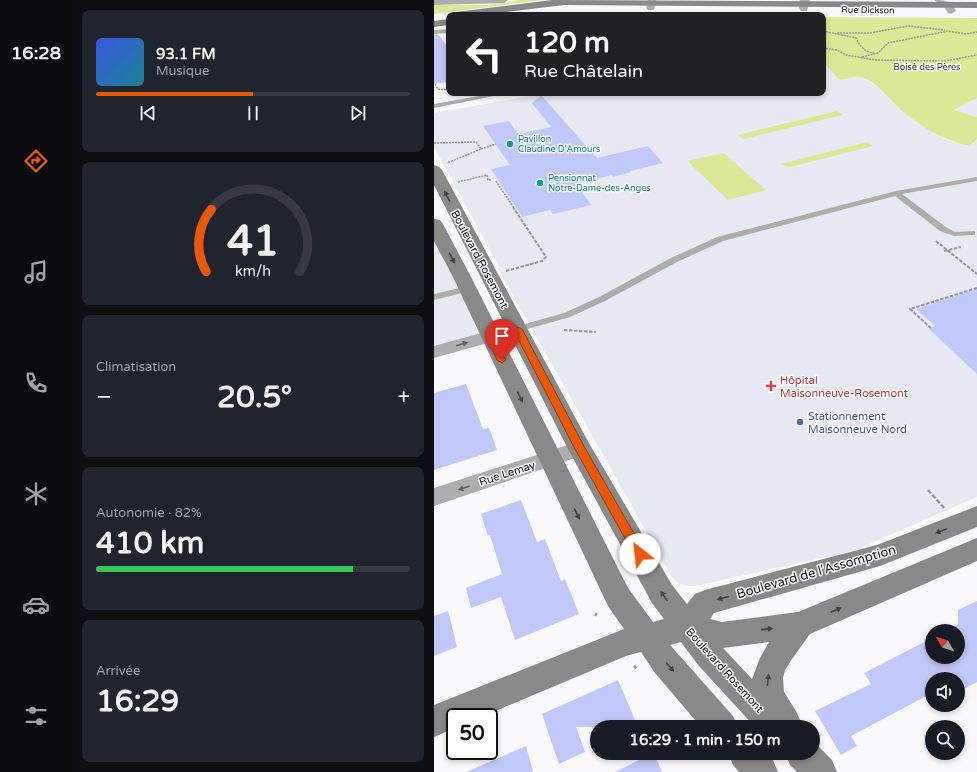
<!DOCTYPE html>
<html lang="fr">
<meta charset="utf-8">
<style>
:root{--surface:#171b24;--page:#20242c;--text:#f1f3f6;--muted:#9ea1a6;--line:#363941;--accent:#ea580c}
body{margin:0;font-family:"Varela Round",sans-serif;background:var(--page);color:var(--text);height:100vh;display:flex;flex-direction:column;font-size:15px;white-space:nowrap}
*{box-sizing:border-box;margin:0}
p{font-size:13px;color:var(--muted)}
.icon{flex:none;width:22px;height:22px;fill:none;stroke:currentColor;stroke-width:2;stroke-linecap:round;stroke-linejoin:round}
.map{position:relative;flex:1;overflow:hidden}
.side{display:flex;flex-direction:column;gap:10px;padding:10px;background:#0d0f14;width:362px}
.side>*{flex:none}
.hud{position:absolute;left:12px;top:12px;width:380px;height:84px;border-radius:8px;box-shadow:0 2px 6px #0003;background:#202124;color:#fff;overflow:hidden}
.needle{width:26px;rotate:309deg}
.controls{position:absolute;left:491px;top:624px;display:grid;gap:8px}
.controls a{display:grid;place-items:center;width:40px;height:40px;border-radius:50%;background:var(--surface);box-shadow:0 2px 6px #0003;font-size:20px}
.speed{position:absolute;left:12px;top:708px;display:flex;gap:8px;font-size:20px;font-weight:700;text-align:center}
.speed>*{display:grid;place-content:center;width:52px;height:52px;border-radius:50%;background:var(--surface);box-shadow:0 2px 6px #0003;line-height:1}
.speed .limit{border:2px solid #111;border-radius:6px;background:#fff;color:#111}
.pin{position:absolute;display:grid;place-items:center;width:34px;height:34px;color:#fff;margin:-41px -17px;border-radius:50% 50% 50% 0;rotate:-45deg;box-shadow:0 0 4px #0007}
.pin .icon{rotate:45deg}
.me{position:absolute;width:44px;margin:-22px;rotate:331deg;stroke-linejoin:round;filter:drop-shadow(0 0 3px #0008)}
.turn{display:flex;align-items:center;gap:14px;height:84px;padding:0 12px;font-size:18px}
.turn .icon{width:52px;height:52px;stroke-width:2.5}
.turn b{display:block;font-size:28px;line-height:34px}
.big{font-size:30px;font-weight:700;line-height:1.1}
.side .card{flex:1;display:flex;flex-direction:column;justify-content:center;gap:6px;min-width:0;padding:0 14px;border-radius:8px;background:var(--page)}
.side .dial{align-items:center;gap:0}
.dial svg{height:104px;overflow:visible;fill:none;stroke:var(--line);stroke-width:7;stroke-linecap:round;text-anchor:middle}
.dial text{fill:var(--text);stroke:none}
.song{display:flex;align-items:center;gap:12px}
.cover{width:48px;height:48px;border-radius:6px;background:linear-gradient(135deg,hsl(230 70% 55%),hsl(190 70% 35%))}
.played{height:4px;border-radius:2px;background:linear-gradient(90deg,var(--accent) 50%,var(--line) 50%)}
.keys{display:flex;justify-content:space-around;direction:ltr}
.heat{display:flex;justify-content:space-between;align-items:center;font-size:22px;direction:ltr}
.charge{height:6px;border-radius:3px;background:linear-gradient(90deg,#34c759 82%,var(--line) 0)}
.trip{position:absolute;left:156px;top:720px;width:230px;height:40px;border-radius:20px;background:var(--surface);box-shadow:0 2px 6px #0003;font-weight:700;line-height:40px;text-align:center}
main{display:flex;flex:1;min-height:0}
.tab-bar{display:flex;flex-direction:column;width:72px;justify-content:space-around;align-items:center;background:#090b0e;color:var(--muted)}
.tab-bar .icon{width:28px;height:28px}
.tab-bar .selected{color:var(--accent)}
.tab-bar b{font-size:18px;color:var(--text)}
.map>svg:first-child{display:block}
.built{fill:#e7e9f2}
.green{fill:#dbe896}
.building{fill:#bfc8f8}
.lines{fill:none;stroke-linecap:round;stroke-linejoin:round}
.path-far3{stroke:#989899;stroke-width:1.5;stroke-dasharray:2 1;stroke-linecap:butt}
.path-far2{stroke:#989899;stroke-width:2;stroke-dasharray:3.5 1.5;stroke-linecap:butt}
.path-far1{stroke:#989899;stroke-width:2.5;stroke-dasharray:4.5 2;stroke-linecap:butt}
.path{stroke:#989899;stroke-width:3.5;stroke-dasharray:5.5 2.5;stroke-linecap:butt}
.lane{fill:#aeadad;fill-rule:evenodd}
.street{fill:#aeadad;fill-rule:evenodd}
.secondary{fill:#8a8989;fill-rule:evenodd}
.oneway{fill:#434343}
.oneway2{fill:#616060}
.route{fill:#ea580c;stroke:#983908}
.culture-dot{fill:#0f9aa8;stroke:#f9f9fb;stroke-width:1.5}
.health-dot{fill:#e0444e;stroke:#f9f9fb;stroke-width:1.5}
.service-dot{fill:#5c6f8a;stroke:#f9f9fb;stroke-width:1.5}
.labels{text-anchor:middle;stroke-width:3;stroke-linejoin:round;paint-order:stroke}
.far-street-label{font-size:9px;fill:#141414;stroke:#f9f9fb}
.far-park-label{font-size:9px;fill:#3c411c;stroke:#f9f9fb}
.far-culture-label{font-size:9px;fill:#0d838f;stroke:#f9f9fb;text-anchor:start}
.street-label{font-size:11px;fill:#141414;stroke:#f9f9fb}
.health-label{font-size:11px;fill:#be3a42;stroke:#f9f9fb;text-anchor:start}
.service-label{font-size:11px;fill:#4e5e75;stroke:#f9f9fb;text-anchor:start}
.near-street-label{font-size:13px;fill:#141414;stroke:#f9f9fb}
</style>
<main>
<nav class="tab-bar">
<b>16:28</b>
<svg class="icon selected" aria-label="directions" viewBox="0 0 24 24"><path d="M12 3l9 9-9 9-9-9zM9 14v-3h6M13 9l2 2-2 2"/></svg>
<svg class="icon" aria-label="music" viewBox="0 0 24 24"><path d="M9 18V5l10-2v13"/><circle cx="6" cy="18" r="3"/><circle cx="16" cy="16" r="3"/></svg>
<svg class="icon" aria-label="phone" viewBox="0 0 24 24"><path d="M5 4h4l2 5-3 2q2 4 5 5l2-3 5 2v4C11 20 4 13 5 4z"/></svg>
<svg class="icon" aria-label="climate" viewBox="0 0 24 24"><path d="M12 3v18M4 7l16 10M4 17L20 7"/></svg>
<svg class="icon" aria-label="car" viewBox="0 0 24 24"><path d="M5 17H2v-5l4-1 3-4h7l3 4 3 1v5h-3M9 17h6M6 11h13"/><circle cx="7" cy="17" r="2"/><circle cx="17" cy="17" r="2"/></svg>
<svg class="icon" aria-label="filters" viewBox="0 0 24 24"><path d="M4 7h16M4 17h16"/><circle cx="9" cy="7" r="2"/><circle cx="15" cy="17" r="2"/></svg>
</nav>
<section class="side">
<div class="card">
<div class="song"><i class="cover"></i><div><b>93.1 FM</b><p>Musique</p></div></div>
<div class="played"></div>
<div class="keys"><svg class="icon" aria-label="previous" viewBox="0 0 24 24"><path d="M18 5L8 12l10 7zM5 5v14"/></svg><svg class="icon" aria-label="pause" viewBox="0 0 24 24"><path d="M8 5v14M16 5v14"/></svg><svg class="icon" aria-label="next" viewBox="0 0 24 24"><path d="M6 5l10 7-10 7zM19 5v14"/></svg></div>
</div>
<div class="card dial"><svg viewBox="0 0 100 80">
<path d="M14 69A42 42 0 1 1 86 69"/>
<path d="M14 69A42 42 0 0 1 18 21" stroke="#ea580c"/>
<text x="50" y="56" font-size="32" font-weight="700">41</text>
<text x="50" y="72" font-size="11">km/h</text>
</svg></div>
<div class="card"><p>Climatisation</p>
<div class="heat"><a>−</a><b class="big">20.5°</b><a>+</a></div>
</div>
<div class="card"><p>Autonomie · 82%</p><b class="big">410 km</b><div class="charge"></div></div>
<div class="card"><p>Arrivée</p><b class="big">16:29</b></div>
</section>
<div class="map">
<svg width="543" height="772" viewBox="0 0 543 772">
<rect width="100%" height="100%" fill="#f9f9fb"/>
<path class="built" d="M389 62 404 79 425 76 441 85 464 107 484 123 511 139 536 146 543 139V497L419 551 262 586H254L246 584 238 577 68 276 62 261 0 147V113L113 93H389Z
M543 98V117L520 110Z
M0 224 56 336 0 352Z"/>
<path class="green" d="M86 0H109L0 14V5H52Z
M389 17 543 18V98L520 110 543 117V139L536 146C508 140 485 126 464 107 453 97 440 79 425 77 418 75 411 81 404 79L389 62Z
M403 111 409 115 309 139 303 135Z
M433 142 439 146 356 167 347 164Z
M290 153 332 190 294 200 253 161Z"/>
<path class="building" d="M0 35H5L15 49V82L0 84Z
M107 95 163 158 214 146 229 163 196 171 197 172 179 177 178 175 142 184 157 205 119 214 116 210 88 217 57 169 76 165 49 126 75 121 84 134 117 127 98 103Z
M543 289V374L495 329 501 326 482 309Z
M32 384 49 429 55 428 63 450 0 470V393Z
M87 500 103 542 111 539 127 581 131 579 145 614 81 640 67 597 37 608 32 588 68 574 56 535 54 536 47 514Z
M543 601V682L524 692V679H498V693L417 736 423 746 407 755 381 711 437 684 430 673 498 638V657H524V631H512L524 625V610Z
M14 611 23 647 0 656V616Z
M184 680 204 727H142L151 752 125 764 108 714Z
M92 746 99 772H32Z
M220 753 228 772H181L209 758Z"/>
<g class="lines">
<path class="path-far3" d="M389 31 422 38C426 46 430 52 440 53
M403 33H436L474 26 511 30
M389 48 403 50 412 55 441 60 511 61 543 55
M428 57 444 53 454 43 514 31 532 34 543 32
M1 84 4 89 15 90
M0 143 42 142 47 149 13 163
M47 149 62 144
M62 181 80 208
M24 182 53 175 54 180H58"/>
<path class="path-far2" d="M502 241 543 274
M510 251 527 247
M72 271 108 261 112 257 79 207
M497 328 476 309 543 288
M130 330 162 332"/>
<path class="path-far1" d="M494 490 511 509"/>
<path class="path" d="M161 614 163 615
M200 668 202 666"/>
<path class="lane" d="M15 29V33L0 34V30Z
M62 93H75L0 108V104Z
M543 177V181L468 194 512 227 521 232 541 231V235L520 236 506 231 461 196 289 241 243 262 171 301 136 317 83 332 78 329 80 327 130 313 165 297 237 258 283 237 462 191Z
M34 286 38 289 37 291 0 300V294Z"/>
<path class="street" d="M0 0H74L70 3 0 5Z
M214 0H222L220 10H214L212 8Z
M366 0H376L373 11H367C364 7 364 4 366 0Z
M500 0C511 0 516 0 522 11L517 14 514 13 510 7Z
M83 323 89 325 92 329 89 333 0 358V346Z
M146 441 153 444 156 449 153 454 0 506V488Z"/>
<path class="secondary" d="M118 0 543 2V8L130 5 46 15H17L22 12Z
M15 19V25L0 27V21Z
M0 165 5 167 8 170 156 445 238 585 253 604 261 594 271 590 443 545 543 506V527L446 566 280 613 276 619 288 622 364 612 543 538V561L376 634 358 659 351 670 349 678 350 692 362 711 367 722 365 727H321L265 666 247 642 236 645 299 716 304 727H267L221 673 207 652 192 656 47 717H21V728L0 737V705L190 629 174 606 19 277 0 241V219L6 220 9 224 37 277 194 588 219 622 230 619 218 603 134 449 0 185ZM335 642 326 658 318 679 289 648Z
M379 741 398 760 403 772H363L356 765 351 753H379Z
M294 753H333L339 760 344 772H305L299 765Z"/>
</g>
<defs><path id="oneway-solid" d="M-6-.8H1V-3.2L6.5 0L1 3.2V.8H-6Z"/></defs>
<g class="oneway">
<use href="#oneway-solid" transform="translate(13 196) rotate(-117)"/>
<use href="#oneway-solid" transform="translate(18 258) rotate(62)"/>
<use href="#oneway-solid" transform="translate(86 397) rotate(64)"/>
<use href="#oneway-solid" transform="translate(143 514) rotate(64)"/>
<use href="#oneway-solid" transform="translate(507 531) rotate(158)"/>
<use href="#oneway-solid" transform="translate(230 596) rotate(-124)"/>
<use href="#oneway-solid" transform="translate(289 598) rotate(165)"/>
<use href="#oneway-solid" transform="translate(402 610) rotate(-23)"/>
<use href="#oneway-solid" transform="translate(333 629) rotate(-7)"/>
<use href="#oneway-solid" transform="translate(236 667) rotate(49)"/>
<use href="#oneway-solid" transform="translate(334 680) rotate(-83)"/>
</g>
<g class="oneway2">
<use href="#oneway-solid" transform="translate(28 344) rotate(-16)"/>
<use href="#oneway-solid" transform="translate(30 488) rotate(162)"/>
</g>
<path class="route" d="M83 327 88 329 151 448 210 551 212 554 210 558 206 559 202 558 141 449 81 333 61 338 72 360 68 363 63 360 52 336 53 335Z"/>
<g class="culture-dot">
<circle cx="76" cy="144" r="4"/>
<circle cx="106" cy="183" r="4"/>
</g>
<path class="health-dot" d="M335 380h4v4h4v4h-4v4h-4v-4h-4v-4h4z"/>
<circle class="service-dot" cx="366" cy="422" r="4"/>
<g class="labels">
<g class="far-street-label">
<text transform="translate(434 10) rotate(1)" y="3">Rue Dickson</text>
</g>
<g class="far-park-label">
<text x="493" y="70">Boisé des Pères</text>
</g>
<g class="far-culture-label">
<text x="84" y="142">Pavillon<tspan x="84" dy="10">Claudine D'Amours</tspan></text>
<text x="114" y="181">Pensionnat<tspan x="114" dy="10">Notre-Dame-des-Anges</tspan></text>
</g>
<g class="street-label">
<text transform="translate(46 259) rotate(62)" y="4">Boulevard Rosemont</text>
<text transform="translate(73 473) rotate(-18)" y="4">Rue Lemay</text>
<text transform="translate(291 670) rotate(48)" y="4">Boulevard Rosemont</text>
</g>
<g class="health-label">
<text x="346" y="384">Hôpital<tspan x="346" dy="13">Maisonneuve-Rosemont</tspan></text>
</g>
<g class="service-label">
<text x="374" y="420">Stationnement<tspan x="374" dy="13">Maisonneuve Nord</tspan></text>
</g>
<g class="near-street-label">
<text transform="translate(382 571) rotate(-16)" y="5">Boulevard de l'Assomption</text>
</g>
</g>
</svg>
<div class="controls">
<a><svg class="needle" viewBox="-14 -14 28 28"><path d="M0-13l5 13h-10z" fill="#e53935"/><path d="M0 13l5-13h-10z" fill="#9ea1a6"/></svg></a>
<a><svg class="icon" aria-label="sound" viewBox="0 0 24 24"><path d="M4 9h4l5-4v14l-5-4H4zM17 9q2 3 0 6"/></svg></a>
<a><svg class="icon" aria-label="search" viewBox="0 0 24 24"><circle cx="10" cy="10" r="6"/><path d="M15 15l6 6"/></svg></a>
</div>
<div class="speed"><div class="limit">50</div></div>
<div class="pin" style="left:68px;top:360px;background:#d93025"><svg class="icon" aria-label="arrive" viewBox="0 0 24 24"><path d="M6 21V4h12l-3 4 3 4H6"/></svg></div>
<svg class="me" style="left:206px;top:554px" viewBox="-20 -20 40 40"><circle r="19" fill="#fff"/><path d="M0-13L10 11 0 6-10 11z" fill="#ea580c"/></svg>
<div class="trip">16:29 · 1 min · 150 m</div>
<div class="hud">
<div class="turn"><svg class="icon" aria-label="left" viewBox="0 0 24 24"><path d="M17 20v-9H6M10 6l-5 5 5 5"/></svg><div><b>120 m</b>Rue Châtelain</div></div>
</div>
</div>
</main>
